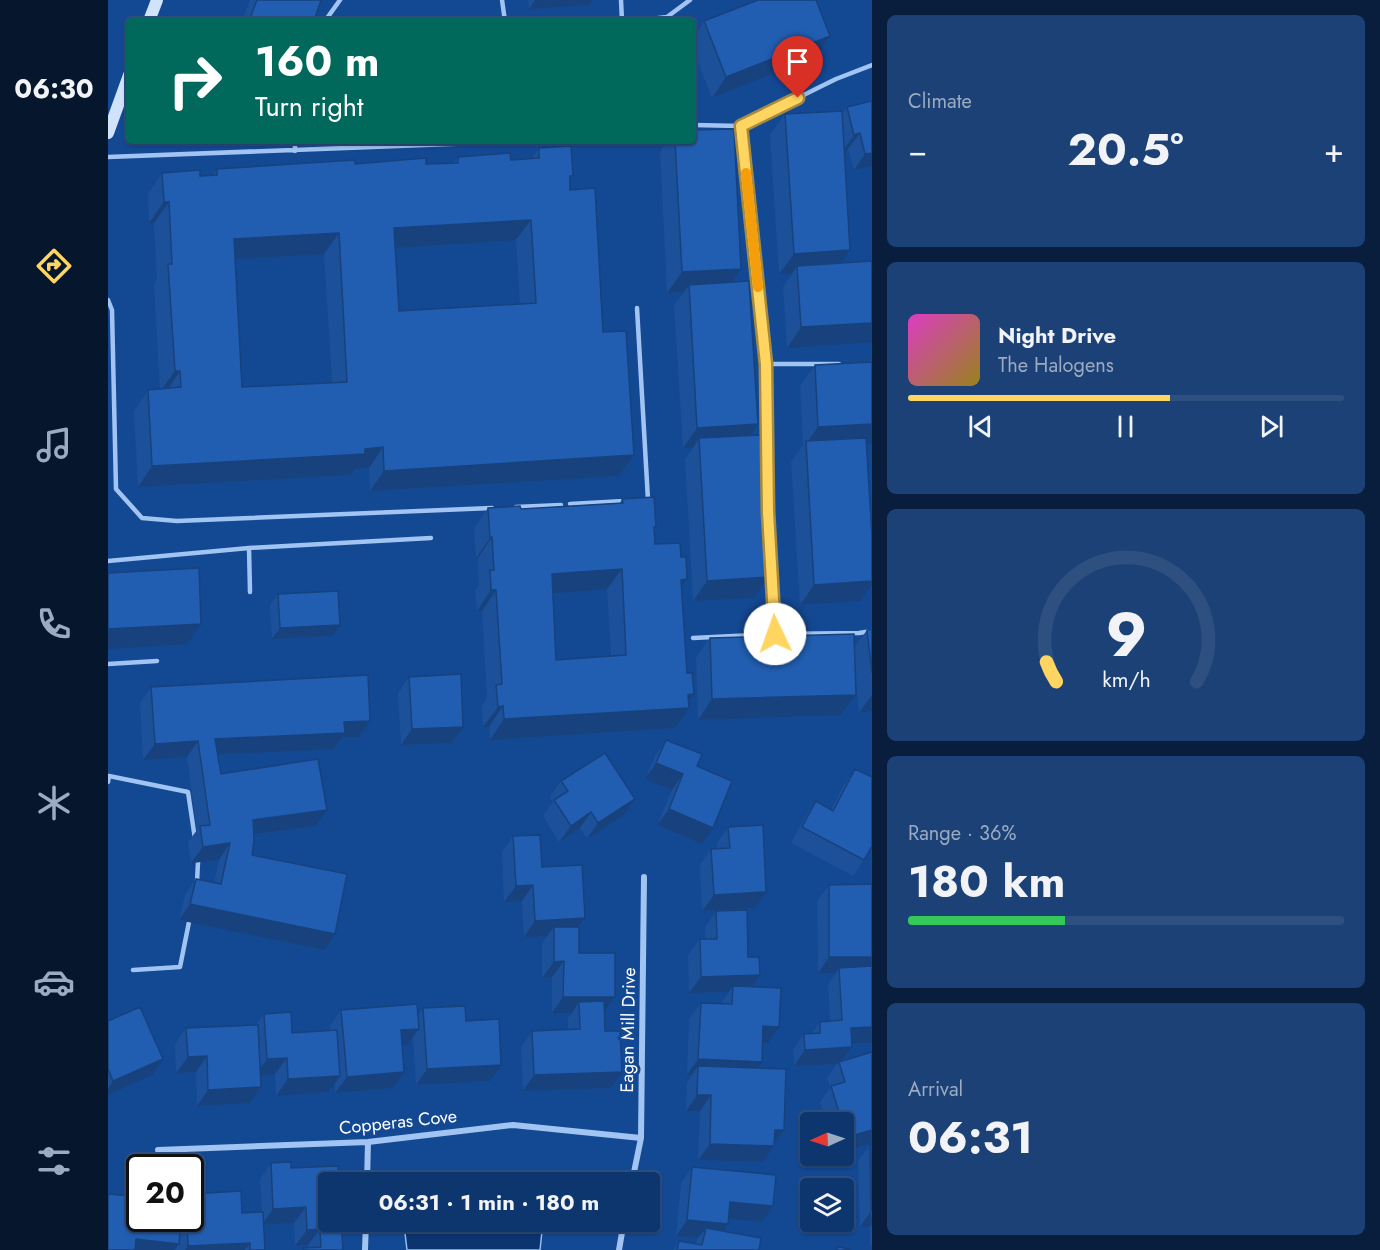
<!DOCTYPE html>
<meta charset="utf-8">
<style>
:root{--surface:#0e366e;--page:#1c4176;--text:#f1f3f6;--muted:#9babc2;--line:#2e5081;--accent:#ffd562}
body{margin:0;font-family:Jost,sans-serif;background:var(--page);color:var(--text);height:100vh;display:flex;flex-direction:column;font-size:22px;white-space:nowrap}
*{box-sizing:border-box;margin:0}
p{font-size:20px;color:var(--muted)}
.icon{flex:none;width:33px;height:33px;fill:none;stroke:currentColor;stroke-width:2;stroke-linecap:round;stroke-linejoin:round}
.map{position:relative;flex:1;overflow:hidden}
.drawer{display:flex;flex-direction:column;gap:15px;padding:15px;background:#081e3c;width:508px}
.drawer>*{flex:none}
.hud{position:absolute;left:18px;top:18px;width:570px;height:126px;border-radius:6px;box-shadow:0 2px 4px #0004,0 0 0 2px var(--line);background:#00695c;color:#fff;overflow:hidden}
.needle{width:39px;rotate:267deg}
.tools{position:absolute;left:692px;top:1112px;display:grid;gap:12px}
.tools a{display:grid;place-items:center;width:54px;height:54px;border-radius:6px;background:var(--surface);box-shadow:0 2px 4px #0004,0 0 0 2px var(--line);font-size:30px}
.speed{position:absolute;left:18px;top:1154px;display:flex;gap:12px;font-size:30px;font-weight:700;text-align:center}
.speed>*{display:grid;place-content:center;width:78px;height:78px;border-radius:50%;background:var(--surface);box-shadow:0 2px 4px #0004,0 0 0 2px var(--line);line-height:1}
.speed .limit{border:3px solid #111;border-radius:9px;background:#fff;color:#111}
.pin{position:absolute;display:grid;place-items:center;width:51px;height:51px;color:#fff;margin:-62px -26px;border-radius:50% 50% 50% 0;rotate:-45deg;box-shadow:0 0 6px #0007}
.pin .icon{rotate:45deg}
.me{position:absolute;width:66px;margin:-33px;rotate:357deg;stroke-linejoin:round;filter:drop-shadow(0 0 4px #0008)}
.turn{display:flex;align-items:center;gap:21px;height:126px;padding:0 30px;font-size:27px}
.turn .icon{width:78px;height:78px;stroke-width:2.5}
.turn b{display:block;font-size:42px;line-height:51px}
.big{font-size:45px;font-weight:700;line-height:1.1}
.drawer .widget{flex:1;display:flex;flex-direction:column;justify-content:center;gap:9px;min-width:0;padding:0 21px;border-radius:9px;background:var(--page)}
.drawer .dial{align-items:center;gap:0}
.dial svg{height:156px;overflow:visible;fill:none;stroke:var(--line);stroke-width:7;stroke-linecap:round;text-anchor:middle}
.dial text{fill:var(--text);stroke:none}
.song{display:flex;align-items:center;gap:18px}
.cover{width:72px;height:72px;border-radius:9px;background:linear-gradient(135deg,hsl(310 70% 55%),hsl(50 70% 35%))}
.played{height:6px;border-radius:3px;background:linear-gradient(90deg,var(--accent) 60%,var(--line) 60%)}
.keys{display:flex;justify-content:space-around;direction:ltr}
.heat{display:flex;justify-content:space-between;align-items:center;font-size:33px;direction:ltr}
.charge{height:9px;border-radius:4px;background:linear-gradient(90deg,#34c759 36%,var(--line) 0)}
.trip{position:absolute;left:210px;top:1172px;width:342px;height:60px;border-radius:6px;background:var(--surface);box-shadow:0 2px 4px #0004,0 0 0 2px var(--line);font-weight:700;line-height:60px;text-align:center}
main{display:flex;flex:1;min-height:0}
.menu{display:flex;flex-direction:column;width:108px;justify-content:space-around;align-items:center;background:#06162c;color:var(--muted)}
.menu .icon{width:42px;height:42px}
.menu .on{color:var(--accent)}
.menu b{font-size:27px;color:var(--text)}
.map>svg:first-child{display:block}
.water{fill:#0c346f;stroke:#93bef5;stroke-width:1.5}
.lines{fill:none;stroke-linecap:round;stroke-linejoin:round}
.service{stroke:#a1c4f2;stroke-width:4.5}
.minor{stroke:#a1c4f2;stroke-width:6}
.secondary{stroke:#d0e2fc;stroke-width:12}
.wall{fill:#1c5199;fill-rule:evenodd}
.shaded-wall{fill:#17427d}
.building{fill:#215eb2;stroke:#17427d;stroke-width:1.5;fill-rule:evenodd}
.route-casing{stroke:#a68a40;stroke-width:15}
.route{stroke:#ffd562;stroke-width:10}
.slow{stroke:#f59e0b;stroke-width:10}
.labels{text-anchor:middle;stroke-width:6;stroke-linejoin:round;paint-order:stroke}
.street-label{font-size:18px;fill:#fff;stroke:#134893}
</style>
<main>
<nav class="menu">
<b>06:30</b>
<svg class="icon on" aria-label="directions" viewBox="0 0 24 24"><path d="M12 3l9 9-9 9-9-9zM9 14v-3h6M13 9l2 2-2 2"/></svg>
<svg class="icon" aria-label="music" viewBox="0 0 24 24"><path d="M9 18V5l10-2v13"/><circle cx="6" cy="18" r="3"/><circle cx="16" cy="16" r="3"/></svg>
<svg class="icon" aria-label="phone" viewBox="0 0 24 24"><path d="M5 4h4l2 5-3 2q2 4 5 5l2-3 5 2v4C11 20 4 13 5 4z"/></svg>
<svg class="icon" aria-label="climate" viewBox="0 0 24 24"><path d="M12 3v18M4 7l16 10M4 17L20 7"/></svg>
<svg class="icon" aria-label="car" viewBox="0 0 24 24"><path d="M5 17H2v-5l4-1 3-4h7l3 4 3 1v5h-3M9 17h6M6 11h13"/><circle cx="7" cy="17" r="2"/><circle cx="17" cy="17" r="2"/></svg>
<svg class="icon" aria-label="filters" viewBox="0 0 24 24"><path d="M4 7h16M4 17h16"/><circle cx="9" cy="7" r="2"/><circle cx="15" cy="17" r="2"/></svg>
</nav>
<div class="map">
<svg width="764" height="1250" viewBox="0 0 764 1250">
<rect width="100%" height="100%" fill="#134893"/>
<path class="water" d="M301 1221H432L434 1231 432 1250H299L297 1233Z"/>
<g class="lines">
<path class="service" d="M394 0 397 21
M513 0 514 21
M217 21 232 0
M526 21 559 17 582 0
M585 125 633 126 728 79 764 65
M633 126 658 364 660 512 667 634
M187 141V151
M0 157 421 141
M0 300 4 310 8 489 34 518 69 521 384 508
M529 308 540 500H537
M658 364H731
M462 504 516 501
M408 507 453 505
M141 548 142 592
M0 561 141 548 323 538
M585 638 667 634 751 633 764 631
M0 664 49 661
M0 782 1 776 80 792 87 839
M89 882 90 862
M25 970 72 967 81 922"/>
<path class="minor" d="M50 1150 260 1142 405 1125 533 1138
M259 1182 260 1142
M524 1182 533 1138 536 877
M257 1250 258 1221
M511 1250 516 1221"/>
<path class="secondary" d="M41 21 49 0
M0 133 21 75"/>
</g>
<path class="wall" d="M142 0H213L206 21H134Z
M420 0H485L481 5 421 9Z
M596 21 708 56 604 98 585 50V38Z
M764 101V166L746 170 740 149 736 150 733 263 764 261 679 348 675 287 684 274H671L662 135 677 114 734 115 739 107Z
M559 141H567L633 269 624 282 650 424 642 435 661 577 646 598 585 601 577 459 585 448H575L566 305 576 292 559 293 552 152Z
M431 148 465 176 462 181V190L495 332 526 455 511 476 262 491 261 468 247 469 243 475 30 487 26 411 40 390 52 389 46 285 49 280 46 223H41L40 194 54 173 92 176 105 175 109 169 247 164H318L345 163 350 157 403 160 424 158ZM408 240 412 304 291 311 288 248ZM216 254 224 382 134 387 127 259Z
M764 362V444H758L752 601 692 605 683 462 695 445 692 386 707 365Z
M514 499 548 527 546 531 547 544 573 557 579 579 574 588 579 673 586 694 581 702V708L567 728 382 740 381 727H375L374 705 379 698 374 611H369L367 591 371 585 370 558H368L366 528 380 508 413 509 512 503ZM499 589 503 656 448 660 445 594Z
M170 594 224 636 164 639 162 605Z
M764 629V711L751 713 747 674 748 695 733 715 590 720 588 658 602 638 746 648 759 630Z
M301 677 344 743 293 745 290 693Z
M43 687 262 721 251 737H234L226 749 110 754 113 774 219 810 208 826 146 835 144 855 216 950 71 920 77 895 88 879 106 883 111 860 83 863 80 842 89 830 79 757 35 760 32 703Z
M558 740 589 766 594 844 549 825 564 790 537 779 547 756Z
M747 769 756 860 745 876 683 843 697 817 708 801 723 809 736 785Z
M453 781 527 799 516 815 479 839 472 828 451 842 435 816 445 802 442 797Z
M620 827 658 892 647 908 594 911 592 865 603 849 609 848V843Z
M405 836 434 867 477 918 471 927V953L497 1011V1031L503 1088 415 1091 413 1047 424 1031 460 1030V1018L464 1013H444V977L434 978V943L439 936 416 937 414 901 396 902 394 852Z
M721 885 764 1043 743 1044 744 1047 734 1060 764 1052V1143L735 1151V1122H718L712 1102 722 1088 719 1078 729 1064 686 1066 685 1050 696 1034 704 1033 712 1022 722 1021 720 984 728 973H710L709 901Z
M608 911 640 957 644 987 660 1043H654L649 1068 666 1144 655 1162 590 1160 592 1111H578L579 1083 584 1075H579L581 1019 593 1003 614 1004V1002L621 992 581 993 580 955 592 939H597V927Z
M315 1008 358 1021 382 1081 308 1085 305 1037 299 1045H294L285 1088 227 1093V1084L221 1092 168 1096 167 1074 153 1075 142 1103 89 1106 88 1072 68 1073 67 1044 78 1028 148 1025 156 1014 184 1033 222 1031V1026L233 1010 310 1016Z
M0 1021 44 1075 0 1095Z
M762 1145H764V1245H762V1227H752L750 1161Z
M163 1163 183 1168 235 1250H194L195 1248H201L200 1245 187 1246 186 1223 155 1225 157 1250H68V1247L32 1218H82L154 1212 152 1179Z
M584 1167 654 1222 621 1219 620 1224 615 1231 651 1250H565L571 1241 587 1244 590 1238 568 1236 573 1183Z"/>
<path class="shaded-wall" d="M427 0H485L481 5 421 9Z
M722 36 708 56 604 98 618 77Z
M752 133 740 149 735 151 746 135Z
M764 153V166L746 170 757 154Z
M56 202H61L46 223H41Z
M423 220 408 240 272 249 286 228Z
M231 233 216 254 111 260 126 239Z
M742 250 728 271 689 266 684 274H671L686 254Z
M633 269 618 290 581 285 576 292 559 293 574 272Z
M764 323V342L679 348 693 327Z
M67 371H72L58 392H52Z
M650 424 636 445 591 438 585 448H575L589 428Z
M764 424V444L698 447V444L710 427Z
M275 447 261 468 247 469 243 475 30 487 44 466Z
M526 455 511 476 262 491 276 471Z
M384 537 370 558H368L382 538Z
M514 569 499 589 429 595 444 574Z
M661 577 646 598 585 601 599 581Z
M579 579 565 600 573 580Z
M764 581V585L752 601 692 605 706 585Z
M383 590H388L374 611H369Z
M93 624 79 644 0 649V629Z
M232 625 224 636 164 639 172 628Z
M586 694 576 708H581L567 728 382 740 396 719Z
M748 695 733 715 590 720 604 699Z
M764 695V711L751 713Z
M395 706 381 727H375L390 707Z
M262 721 251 737H234L226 749 96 755 107 739 236 722Z
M355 727 344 743 293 745 304 729Z
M90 741 79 757 35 760 47 744Z
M548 763 575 774 564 790 537 779Z
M527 799 516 815 479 839 490 823Z
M561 809 605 828 594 844 549 825Z
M219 810 208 826 134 836 145 820Z
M483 812 472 828 451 842 463 826Z
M122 843 111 860 83 863 95 847Z
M425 885 414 901 396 902 408 886Z
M658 892 647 908 594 911 606 895Z
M82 904 227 934 216 950 71 920Z
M477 918 465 934 446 927 439 936 416 937 427 921Z
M721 957H764V971L731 968 728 973H710Z
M456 961 444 977 434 978 446 962Z
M652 975 641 991 625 986 621 992 581 993 593 977Z
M455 997H507L495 1013 471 1002 464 1013H444Z
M655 1026 671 1027 660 1043H644Z
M764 1027V1043L731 1044 743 1028Z
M311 1029 299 1045 282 1046 293 1030Z
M744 1047 732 1063 731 1062 729 1064 686 1066 697 1050Z
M99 1056 88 1072 68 1073 80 1057Z
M179 1058 167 1074 147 1076 159 1059Z
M55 1059 44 1075 0 1095V1089L5 1081Z
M590 1059 654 1062 642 1078 590 1066 584 1075H579Z
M393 1065 382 1081 308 1085 319 1069Z
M296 1072 285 1088 227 1093 239 1077Z
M514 1072 503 1088 415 1091 426 1075Z
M232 1076 221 1092 168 1096 180 1079Z
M153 1087 142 1103 89 1106 100 1090Z
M589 1095H603L592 1111H578Z
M667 1130H676L655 1162 590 1160 602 1144Z
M764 1130V1143L735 1151V1142L739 1137Z
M622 1202 665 1206 654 1222 611 1218Z
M198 1207 186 1223 154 1225 165 1209Z
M763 1211 764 1224 762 1227H752Z
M579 1220 620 1224 609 1240 598 1228 590 1238 568 1236Z
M212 1229 200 1245 187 1246 199 1230Z
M28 1239 71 1244 66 1250H21Z
M142 1243 137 1250H77L80 1246Z"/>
<path class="building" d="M149 0H213L206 21H141Z
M650 0H708L722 36 618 77 596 21Z
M764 101V153L757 154 752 133 746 135 739 107Z
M734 111 742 250 686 254 677 114Z
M626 129 633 269 574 272 567 141H585V130Z
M463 146 465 176H462V190L487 188 495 332 518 331 526 455 276 471 275 447 257 449V454L44 466 40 390 73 387 72 371H67L60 264H64L61 202H56L54 173 92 170V176L109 175V169L247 160V164L318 158V164L350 163V157L402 153 403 160 431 158V148ZM423 220 428 303 291 311 286 228ZM231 233 239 382 134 387 126 239Z
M764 261V323L693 327 689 266Z
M641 281 650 424 589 428 581 285Z
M764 362V424L710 427 707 365Z
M652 435 661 577 599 581 591 438Z
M758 438 764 536V581L706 585 698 441Z
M546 497 548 527H546L547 544 572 543 573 557H578L579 579 573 580 579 673H584L586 694 580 695 581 708 396 719 395 706 390 707 388 685 394 684 388 590H383L382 570H386L384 537 382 538 380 508 412 506 413 509 515 503 514 499ZM514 569 518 655 448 660 444 574Z
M91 568 93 624 0 629V573Z
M230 591 232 625 172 628 170 594Z
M764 629V673L759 630Z
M746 634 748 695 604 699 602 638Z
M353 674 355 727 304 729 301 677Z
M260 675 262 721 236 722 237 733 107 739 113 774 210 759 219 810 145 820 146 840 144 855 239 874 227 934 82 904 88 879 113 884 122 843 95 847 92 826 102 825 90 741 47 744 43 687Z
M558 740 594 754 589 766 624 781 605 828 561 809 575 774 548 763Z
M497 753 527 799 490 823 483 812 463 826 446 800 460 791 453 781Z
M747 769 764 777V846L756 860 694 827 708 801 725 811Z
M655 825 658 892 606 895 603 849 622 848 620 827Z
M432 835 434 867 474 865 477 918 427 921 425 885 408 886 405 836Z
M764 884V957H721V885Z
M639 910 640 957H651L652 975 593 977 592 939H609L608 911Z
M446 927H471V953H507V997H455L456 961 446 962Z
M764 966V1027L743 1028 744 1047 697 1050 696 1034 712 1033V1022L734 1020 731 968Z
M625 986 673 988 671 1027 655 1026 654 1062 590 1059 593 1003 624 1004Z
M496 1001 497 1031H512L514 1072 426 1075 424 1031 472 1029 471 1002Z
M309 1004 311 1029 293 1030 296 1072 239 1077 233 1010Z
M357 1006 358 1021 391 1019 393 1065 319 1069 315 1008Z
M32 1007 55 1059 5 1081 0 1069V1021Z
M183 1012 184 1033 229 1030 232 1076 180 1079 179 1058 159 1059 156 1014Z
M150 1025 153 1087 100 1090 99 1056 80 1057 78 1028Z
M764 1052V1130L739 1137 735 1126V1122H734L723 1086 737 1082 731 1062Z
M590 1066 678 1069 676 1130H667L666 1146 602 1144 603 1095H589Z
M762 1145H764L763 1211Z
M183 1162V1168L230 1166 231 1182H220V1221H233L235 1250H195V1248L213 1247 212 1229 199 1230 198 1207 165 1209 163 1163Z
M584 1167 668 1175 665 1206 622 1202 620 1224 579 1220Z
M133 1191 134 1213 155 1212 157 1250H142V1243L80 1246 79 1218H82V1194Z
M0 1194 32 1197V1218H73L71 1244 28 1239 27 1250H0Z
M598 1228 653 1238 651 1250H569L571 1241 594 1245Z
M730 1246 742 1250H729Z"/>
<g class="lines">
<g class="route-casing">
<path id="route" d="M667 634 660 512 658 364 633 126 690 98"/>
</g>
<use href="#route" class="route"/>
<path class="slow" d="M638 173 650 287"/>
</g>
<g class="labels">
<g class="street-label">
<text transform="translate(520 1030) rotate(-89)" y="6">Eagan Mill Drive</text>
<text transform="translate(290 1122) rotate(-6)" y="6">Copperas Cove</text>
</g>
</g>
</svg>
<div class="tools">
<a><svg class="needle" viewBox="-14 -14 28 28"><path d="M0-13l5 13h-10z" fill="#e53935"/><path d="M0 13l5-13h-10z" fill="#9babc2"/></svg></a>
<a><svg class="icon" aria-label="layers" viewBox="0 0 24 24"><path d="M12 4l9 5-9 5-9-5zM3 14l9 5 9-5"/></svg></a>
</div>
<div class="speed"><div class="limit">20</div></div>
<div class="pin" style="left:690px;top:98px;background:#d93025"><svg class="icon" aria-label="arrive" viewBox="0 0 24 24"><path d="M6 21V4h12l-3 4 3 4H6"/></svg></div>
<svg class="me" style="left:667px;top:634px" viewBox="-20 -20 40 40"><circle r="19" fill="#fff"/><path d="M0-13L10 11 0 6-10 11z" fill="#ffd562"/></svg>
<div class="trip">06:31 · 1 min · 180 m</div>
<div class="hud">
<div class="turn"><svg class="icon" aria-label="right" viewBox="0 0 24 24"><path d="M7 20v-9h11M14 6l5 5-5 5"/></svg><div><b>160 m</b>Turn right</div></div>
</div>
</div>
<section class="drawer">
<div class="widget"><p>Climate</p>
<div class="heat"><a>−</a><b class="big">20.5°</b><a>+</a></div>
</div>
<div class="widget">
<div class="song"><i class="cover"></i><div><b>Night Drive</b><p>The Halogens</p></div></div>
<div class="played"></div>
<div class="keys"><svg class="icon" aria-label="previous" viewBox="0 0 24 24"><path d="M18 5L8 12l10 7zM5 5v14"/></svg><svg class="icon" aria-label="pause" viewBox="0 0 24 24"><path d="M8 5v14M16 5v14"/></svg><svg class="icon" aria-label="next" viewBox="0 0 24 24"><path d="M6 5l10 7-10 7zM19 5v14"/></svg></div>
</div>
<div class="widget dial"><svg viewBox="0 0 100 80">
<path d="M14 69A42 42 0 1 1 86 69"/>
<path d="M14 69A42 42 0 0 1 9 59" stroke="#ffd562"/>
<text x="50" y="56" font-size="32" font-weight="700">9</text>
<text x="50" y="72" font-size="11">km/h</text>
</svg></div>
<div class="widget"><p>Range · 36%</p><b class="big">180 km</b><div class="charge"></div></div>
<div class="widget"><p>Arrival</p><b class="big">06:31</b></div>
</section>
</main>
